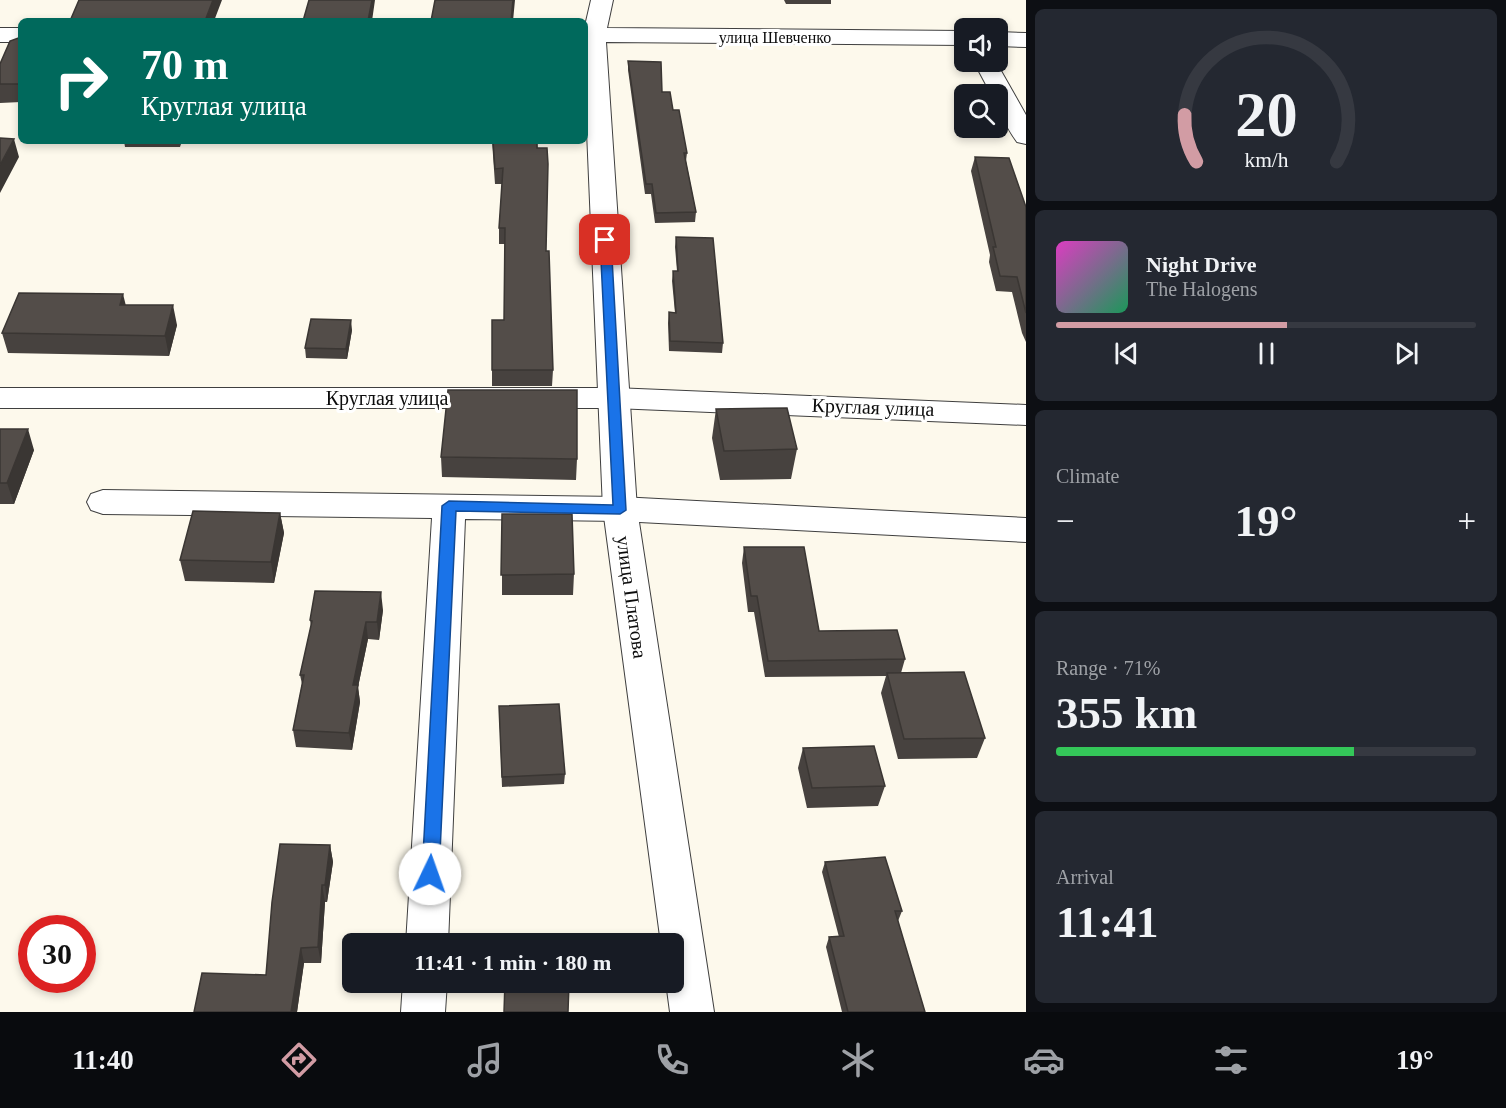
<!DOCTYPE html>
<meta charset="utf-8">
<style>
:root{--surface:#171b24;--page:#242831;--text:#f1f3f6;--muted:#9ea1a6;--line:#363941;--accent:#d29ca4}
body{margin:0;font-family:Georgia,serif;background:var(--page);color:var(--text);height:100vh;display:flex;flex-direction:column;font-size:22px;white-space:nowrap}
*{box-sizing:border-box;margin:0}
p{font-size:20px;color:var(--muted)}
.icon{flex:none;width:33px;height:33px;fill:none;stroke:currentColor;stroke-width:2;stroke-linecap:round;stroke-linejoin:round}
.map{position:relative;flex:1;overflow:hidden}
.details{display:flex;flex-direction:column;gap:9px;padding:9px;background:#0d0f14;width:480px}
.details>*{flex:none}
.hud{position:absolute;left:18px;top:18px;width:570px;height:126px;border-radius:9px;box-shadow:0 3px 9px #0003;background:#00695c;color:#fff;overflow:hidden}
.tools{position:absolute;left:954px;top:18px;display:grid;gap:12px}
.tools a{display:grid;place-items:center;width:54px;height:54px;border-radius:9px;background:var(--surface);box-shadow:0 3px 9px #0003;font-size:30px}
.speed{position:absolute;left:18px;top:915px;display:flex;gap:12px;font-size:30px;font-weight:700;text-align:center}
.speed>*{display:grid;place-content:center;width:78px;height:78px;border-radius:50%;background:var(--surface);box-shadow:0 3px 9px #0003;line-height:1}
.speed .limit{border:9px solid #d22;background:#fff;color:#111}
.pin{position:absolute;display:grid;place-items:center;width:51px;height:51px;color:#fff;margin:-26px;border-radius:12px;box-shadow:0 3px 9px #0006}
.me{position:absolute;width:66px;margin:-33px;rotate:3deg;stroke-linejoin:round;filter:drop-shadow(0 0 4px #0008)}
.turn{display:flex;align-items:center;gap:21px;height:126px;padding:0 24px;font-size:27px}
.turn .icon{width:78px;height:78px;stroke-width:2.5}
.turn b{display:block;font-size:42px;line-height:51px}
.big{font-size:45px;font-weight:800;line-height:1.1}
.details .widget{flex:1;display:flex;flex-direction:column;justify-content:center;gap:9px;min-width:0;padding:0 21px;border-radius:9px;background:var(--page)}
.details .dial{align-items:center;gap:0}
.dial svg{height:156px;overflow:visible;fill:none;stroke:var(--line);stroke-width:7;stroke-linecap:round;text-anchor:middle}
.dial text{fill:var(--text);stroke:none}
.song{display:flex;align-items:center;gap:18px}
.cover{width:72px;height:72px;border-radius:9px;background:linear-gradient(135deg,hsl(310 70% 55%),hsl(150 70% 35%))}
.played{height:6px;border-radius:3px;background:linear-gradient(90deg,var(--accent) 55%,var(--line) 55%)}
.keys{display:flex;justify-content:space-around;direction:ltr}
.heat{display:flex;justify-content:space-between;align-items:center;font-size:33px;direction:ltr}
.charge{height:9px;border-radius:4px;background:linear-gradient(90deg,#34c759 71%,var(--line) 0)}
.trip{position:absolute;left:342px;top:933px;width:342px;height:60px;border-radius:9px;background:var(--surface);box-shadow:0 3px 9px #0003;font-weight:800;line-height:60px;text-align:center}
.tab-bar{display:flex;height:96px;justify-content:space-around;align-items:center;background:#090b0e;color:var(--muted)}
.tab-bar .icon{width:42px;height:42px}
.tab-bar .active{color:var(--accent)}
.tab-bar b{font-size:27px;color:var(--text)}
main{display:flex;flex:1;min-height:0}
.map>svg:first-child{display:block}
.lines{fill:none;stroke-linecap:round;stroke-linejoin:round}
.minor-casing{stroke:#3f3f3f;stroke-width:2}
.tertiary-casing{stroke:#3f3f3f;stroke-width:2}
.minor{fill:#fff;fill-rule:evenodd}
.tertiary{fill:#fff;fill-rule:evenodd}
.wall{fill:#47423f}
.shaded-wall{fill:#3a3633}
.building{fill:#534d49;stroke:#3a3633;stroke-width:1.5}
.route{fill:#1a73e8;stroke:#114b97;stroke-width:1.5}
.labels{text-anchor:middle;stroke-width:6;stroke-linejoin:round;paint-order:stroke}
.far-street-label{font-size:16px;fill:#0c0c0c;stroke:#fff}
.street-label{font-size:20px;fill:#0c0c0c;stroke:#fff}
</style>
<main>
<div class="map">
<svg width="1026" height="1012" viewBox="0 0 1026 1012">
<rect width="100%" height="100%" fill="#fdf9ec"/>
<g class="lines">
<g class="minor-casing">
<path id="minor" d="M974 62H996L1026 115V144L1017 142C1007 128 998 112 998 94H991Z
M0 388H614L1026 405V425L614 408H0Z
M103 490 620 497 1026 518V542L620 521 465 519 448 944H406L432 518 103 514 91 510 87 502 91 494Z
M403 982H447L445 1012H401Z"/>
</g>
<g class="tertiary-casing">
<path id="tertiary" d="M591 0H613L607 28 964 31V45L606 42 637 509 714 1012H670L666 982H674V944H661L603 509 585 84V26Z
M0 28H21V42H0Z
M998 32 1026 33V47L998 46Z"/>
</g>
<use href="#minor" class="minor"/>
<use href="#tertiary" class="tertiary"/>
</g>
<path class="wall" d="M784 0H831V4H786Z
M21 37V102L0 103V64Z
M628 61 662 92 687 153 686 161 696 212 695 222 655 223 651 194H645L628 70Z
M124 141H182L180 147H125Z
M492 141H537L546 251 553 370 552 386H492V320H504L505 244H499V228L502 184H495Z
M975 157 1026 207V342L1022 333 1012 292 996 291 989 262 990 255 971 171Z
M676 237 723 343 722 353 669 351 668 323 669 312 675 313 672 281 673 271H677L675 247Z
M126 305 177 325 169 356 8 353 2 333Z
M352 330 347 359 306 358 305 348Z
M716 409 797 449 791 479 720 480 712 438Z
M0 429 34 450 14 504H0Z
M441 457 577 459 576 480 442 477Z
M280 513 284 533 274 583 185 581 180 560Z
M502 514 574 574 573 595H502Z
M744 547 819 631 905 659 901 673 985 738 977 758 898 759 881 693 886 676 765 677 754 612H748L742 563Z
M383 610 379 640 368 639 358 687 360 702 352 750 296 747 293 730 302 684 300 675 311 626 310 620Z
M499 706 565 774 564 784 502 787Z
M803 748 885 786 878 806 807 808 798 768Z
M330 845 333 862 327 902H325L321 963H304L297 1012H194L266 975Z
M825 862 902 911 898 921 925 1012H842L826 947 829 937H839L822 872Z"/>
<path class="shaded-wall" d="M213 0H222L214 21H205Z
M372 0H375L372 21H368Z
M513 0H515L513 21H511Z
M14 139 19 157 0 193V165Z
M123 294 128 314 120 305Z
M173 305 177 325 169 356 165 336Z
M351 320 352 330 347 359 346 349Z
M28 429 34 450 14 504 7 483Z
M280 513 284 533 274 583 271 562Z
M381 592 383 610 379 640 377 622Z
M366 622 368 639 358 687 360 702 352 750 349 733 353 685Z
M330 845 333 862 327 902 325 885Z
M322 885 325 902 321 963 318 947Z
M301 948 304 963 297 1012H291Z"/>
<path class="building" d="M79 0H213L205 21H70Z
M309 0H372L368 21H303Z
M435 0H513L511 21H431Z
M21 37V84H0V64L10 41Z
M628 61 661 62 662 92H670L673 110H679L687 153H684L696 212 656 213 652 184H646Z
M0 138 14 139 0 165Z
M493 141H537V148H547L548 164 546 251H549L553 370H492V320H504L505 228H499L503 168 495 169Z
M975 157 1009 158 1026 207V313L1017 277 1000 276 993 247H996Z
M676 237 713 238 723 343 670 341 669 312 676 313 673 271H678Z
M19 293 123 294 120 305H173L165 336 2 333Z
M311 319 351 320 346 349 305 348Z
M448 390H577V459L441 457Z
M787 408 797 449 724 451 716 409Z
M0 429H28L7 483H0Z
M193 511 280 513 271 562 180 560Z
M502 514H572L574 574 501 575Z
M744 547H804L819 631 897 630 905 659 768 661 757 596H751Z
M315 591 381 592 377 622H366L353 685H358L349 733 293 730 304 675H300L312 621 310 620Z
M964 672 985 738 904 739 887 673Z
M559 704 565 774 502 777 499 706Z
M874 746 885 786 812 788 803 748Z
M280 844 330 845 325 885H322L318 947 301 948 291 1012H194L202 973 266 975 272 902Z
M885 857 902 911H895L925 1012H848L829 937 844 936 825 862Z
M505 982H569L568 1012H504Z"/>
<path class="route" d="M605 236 611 240 626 510 620 514 456 511 439 874 436 880 430 882 424 880 422 874 442 506 449 501 613 505 600 240Z"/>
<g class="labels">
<g class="far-street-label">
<text x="775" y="43">улица Шевченко</text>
</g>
<g class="street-label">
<text x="387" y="405">Круглая улица</text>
<text transform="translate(873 407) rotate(2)" y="7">Круглая улица</text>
<text transform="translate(632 597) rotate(82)" y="7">улица Платова</text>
</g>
</g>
</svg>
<div class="tools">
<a><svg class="icon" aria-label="sound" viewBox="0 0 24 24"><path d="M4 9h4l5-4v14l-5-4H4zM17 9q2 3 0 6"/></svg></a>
<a><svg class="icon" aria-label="search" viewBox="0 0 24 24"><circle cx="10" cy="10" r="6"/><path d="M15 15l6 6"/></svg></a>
</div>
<div class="speed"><div class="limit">30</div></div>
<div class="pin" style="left:605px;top:240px;background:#d93025"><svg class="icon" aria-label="arrive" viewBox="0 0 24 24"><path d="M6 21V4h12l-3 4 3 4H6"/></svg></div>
<svg class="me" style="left:430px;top:874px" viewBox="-20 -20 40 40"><circle r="19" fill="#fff"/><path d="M0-13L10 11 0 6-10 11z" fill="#1a73e8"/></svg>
<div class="trip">11:41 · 1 min · 180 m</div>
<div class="hud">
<div class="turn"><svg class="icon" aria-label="right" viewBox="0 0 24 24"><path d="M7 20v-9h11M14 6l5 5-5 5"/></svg><div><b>70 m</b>Круглая улица</div></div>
</div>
</div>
<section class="details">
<div class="widget dial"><svg viewBox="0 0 100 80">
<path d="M14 69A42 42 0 1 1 86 69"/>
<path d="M14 69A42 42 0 0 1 8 45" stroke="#d29ca4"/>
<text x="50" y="56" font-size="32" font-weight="700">20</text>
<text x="50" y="72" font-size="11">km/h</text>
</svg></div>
<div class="widget">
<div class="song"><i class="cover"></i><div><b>Night Drive</b><p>The Halogens</p></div></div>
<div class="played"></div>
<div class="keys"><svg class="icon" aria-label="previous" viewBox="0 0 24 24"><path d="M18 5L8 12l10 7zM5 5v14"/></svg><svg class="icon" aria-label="pause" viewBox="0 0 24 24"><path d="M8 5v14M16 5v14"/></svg><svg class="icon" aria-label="next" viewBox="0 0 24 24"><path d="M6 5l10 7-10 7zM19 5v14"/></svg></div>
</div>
<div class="widget"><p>Climate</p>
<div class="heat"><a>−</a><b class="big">19°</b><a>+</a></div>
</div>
<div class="widget"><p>Range · 71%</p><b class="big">355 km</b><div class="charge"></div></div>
<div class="widget"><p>Arrival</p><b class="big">11:41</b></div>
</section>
</main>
<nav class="tab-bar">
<b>11:40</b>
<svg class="icon active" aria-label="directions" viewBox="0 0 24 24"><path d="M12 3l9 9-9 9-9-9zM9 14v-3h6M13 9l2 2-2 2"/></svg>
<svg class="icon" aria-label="music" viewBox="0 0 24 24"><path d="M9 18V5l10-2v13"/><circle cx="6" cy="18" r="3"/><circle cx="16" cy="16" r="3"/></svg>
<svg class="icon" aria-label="phone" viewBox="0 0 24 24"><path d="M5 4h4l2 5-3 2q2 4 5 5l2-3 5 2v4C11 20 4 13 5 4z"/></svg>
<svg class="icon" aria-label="climate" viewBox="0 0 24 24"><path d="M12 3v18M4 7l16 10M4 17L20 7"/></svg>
<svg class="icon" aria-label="car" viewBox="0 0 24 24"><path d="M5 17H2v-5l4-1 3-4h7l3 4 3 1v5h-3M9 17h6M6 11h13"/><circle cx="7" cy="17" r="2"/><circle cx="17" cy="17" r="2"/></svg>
<svg class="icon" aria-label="filters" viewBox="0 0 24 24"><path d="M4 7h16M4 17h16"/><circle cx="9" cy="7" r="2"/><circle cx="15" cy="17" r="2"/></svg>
<b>19°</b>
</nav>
